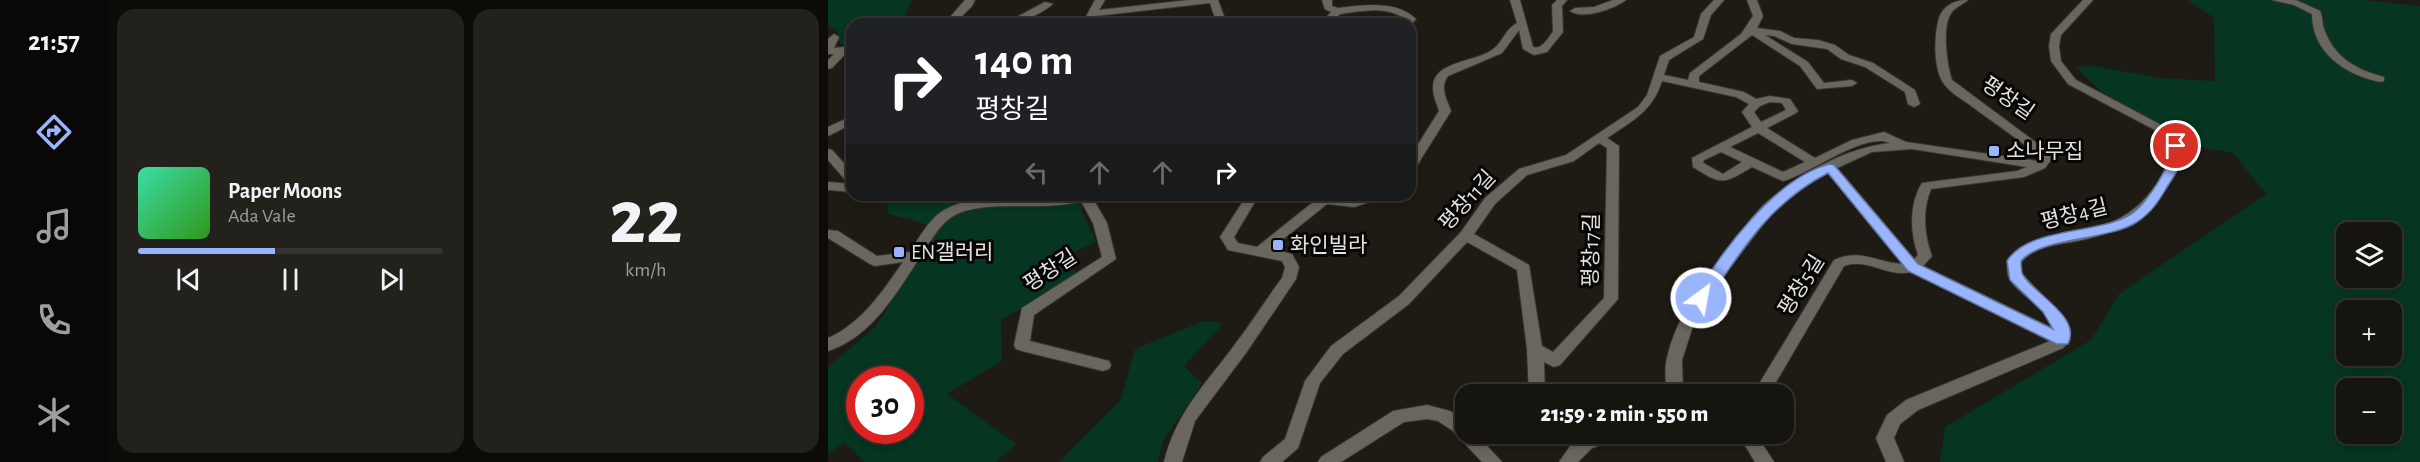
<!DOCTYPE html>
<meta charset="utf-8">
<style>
:root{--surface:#16140e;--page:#23211c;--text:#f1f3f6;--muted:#9e9e9e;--line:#35332e;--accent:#99b5fd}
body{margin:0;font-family:"Alegreya Sans","Noto Sans KR",sans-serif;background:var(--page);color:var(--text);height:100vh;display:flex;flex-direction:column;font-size:22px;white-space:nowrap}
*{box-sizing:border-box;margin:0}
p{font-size:20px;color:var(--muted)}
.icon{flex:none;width:33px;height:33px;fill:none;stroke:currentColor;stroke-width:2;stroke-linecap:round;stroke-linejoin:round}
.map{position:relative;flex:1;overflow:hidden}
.sheet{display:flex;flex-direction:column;gap:9px;padding:9px;background:#0c0b08;width:720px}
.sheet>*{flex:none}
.guide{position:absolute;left:18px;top:18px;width:570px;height:183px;border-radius:18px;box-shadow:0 3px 9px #0003,0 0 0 2px var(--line);background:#202124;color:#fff;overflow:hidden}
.fabs{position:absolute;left:1508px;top:222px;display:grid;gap:12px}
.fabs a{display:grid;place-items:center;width:66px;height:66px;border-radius:12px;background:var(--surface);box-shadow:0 3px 9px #0003,0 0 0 2px var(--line);font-size:30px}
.speed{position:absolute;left:18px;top:366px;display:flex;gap:12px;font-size:30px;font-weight:700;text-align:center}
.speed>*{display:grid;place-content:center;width:78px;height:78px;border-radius:50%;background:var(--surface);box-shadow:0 3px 9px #0003,0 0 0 2px var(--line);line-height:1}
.speed .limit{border:9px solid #d22;background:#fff;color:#111}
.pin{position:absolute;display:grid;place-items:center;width:51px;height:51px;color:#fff;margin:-26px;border:3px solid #fff;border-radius:50%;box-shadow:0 2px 6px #0007}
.me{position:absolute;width:66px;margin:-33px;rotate:32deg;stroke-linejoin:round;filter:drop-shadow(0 0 4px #0008)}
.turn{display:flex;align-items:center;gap:21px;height:126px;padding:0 30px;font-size:27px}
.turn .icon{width:78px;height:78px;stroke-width:2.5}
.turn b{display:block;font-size:42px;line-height:51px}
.lanes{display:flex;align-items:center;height:57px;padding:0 30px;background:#0003;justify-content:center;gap:30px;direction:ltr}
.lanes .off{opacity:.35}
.sheet .card{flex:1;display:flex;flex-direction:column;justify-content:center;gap:9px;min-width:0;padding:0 21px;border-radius:18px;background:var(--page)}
.sheet .dial{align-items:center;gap:0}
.dial b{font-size:78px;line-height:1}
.song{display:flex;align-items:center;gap:18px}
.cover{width:72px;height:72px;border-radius:9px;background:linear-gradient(135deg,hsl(160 70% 55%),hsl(110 70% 35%))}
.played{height:6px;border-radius:3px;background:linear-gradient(90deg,var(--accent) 45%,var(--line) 45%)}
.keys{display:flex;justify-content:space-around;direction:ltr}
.sheet .tiles{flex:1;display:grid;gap:9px;grid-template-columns:repeat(2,1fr)}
.trip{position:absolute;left:627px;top:384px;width:339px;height:60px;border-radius:18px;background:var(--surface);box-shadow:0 3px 9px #0003,0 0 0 2px var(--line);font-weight:800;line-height:60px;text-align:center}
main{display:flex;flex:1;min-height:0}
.tabs{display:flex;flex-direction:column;width:108px;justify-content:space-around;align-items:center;background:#090806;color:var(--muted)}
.tabs .icon{width:42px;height:42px}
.tabs .selected{color:var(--accent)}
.tabs b{font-size:27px;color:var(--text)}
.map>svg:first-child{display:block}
.green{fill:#063521;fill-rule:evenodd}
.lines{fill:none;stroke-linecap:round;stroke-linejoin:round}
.minor-casing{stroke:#383632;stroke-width:2}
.minor{fill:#69665d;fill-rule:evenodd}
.route{fill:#99b5fd;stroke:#6376a4;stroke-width:1.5}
.poi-dot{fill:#99b5fd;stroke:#070604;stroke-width:2}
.labels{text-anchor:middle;stroke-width:6;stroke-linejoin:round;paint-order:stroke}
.street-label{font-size:21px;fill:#e3e2dc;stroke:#070604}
.poi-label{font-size:21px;fill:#e3e2dc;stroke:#070604;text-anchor:start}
</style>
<main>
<nav class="tabs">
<b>21:57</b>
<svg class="icon selected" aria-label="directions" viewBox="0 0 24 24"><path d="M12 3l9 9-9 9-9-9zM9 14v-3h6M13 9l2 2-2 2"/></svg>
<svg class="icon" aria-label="music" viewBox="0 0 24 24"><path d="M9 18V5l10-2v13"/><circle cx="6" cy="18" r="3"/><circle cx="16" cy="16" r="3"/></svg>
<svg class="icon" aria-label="phone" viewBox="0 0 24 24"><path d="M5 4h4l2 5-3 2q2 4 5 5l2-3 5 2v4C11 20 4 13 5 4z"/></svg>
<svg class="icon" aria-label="climate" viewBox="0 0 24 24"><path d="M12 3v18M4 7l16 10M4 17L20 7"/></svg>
</nav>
<section class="sheet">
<div class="tiles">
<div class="card">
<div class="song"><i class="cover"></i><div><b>Paper Moons</b><p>Ada Vale</p></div></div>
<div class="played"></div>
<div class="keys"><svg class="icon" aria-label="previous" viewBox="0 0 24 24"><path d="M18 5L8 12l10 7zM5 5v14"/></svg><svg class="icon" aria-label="pause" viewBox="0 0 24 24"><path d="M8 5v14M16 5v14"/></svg><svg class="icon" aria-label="next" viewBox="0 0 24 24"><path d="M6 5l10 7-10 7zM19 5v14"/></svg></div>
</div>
<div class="card dial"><b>22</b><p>km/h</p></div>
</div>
</section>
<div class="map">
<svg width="1592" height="462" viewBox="0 0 1592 462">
<rect width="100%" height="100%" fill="#1d1b13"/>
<path class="green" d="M0 0H84L74 24H24V44H12L8 29 0 27Z
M1360 0H1535L1592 6V462H1112L1117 427 1263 340 1291 294 1438 194 1405 153 1362 145 1274 92 1247 67 1267 66 1330 78 1387 81 1386 18ZM1518 232H1563V278H1518ZM1518 310H1563V356H1518ZM1518 388H1563V434H1518Z
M69 195H257L253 210 268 242 230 260 252 274 173 320 174 361 119 394 188 444 168 462H37L17 443 0 453V367L47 327 110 231 91 222 60 214 59 203ZM32 380H82V430H32Z
M376 321 396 323 356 366 374 383 334 443 330 462H231L293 400 307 349Z"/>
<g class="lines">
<g class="minor-casing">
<path id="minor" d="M137 0H147L144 6 126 24H116Z
M267 0H277L271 10 361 0H390L399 24H389L382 3 268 16 264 24H254Z
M494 0H504V6L510 8C536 5 568 0 588 19L582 26V24H575L578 20C559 5 534 11 512 14L502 24H492L503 12 497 9Z
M682 0H692L705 47C714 50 720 38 725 32L724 5 729 0H739L734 6 735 32 719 52 706 55 695 49 691 30 674 53 620 76C611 87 619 100 623 111L588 167 582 171V157L611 111C609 104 605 96 605 88 604 61 648 62 664 50 675 43 676 30 689 23Z
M785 0H798C786 9 755 20 742 11L747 8 766 7Z
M886 0H896L883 15 875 39 841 60 836 75 860 80 862 73 913 34 925 16 919 0H929L935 16 929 28 952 31 966 38 990 40 1007 45 1021 55 1045 63 1087 90 1092 104 1086 107 1080 104 1077 92 1037 67 1013 59 999 49 964 44 946 36 937 35 980 62 996 83 1024 80 1029 83 1024 86 989 89 972 66 924 35 871 76V82L916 92 928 99 942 96 962 99 970 111 968 113 939 128 987 158 1024 140 1056 132 1078 142 1210 161 1213 157C1191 140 1168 124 1146 108 1136 100 1121 93 1114 81 1106 66 1106 39 1110 22 1113 7 1125 0 1140 0 1135 4 1128 7 1124 12 1113 25 1119 65 1124 80L1226 156 1217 168 1196 177 1103 189C1094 210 1096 235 1104 256L1095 266 1226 329C1223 309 1184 292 1180 275 1179 271 1179 265 1179 261 1197 233 1239 236 1268 228 1292 221 1311 208 1325 189 1335 176 1342 163 1342 147L1327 130 1240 84 1223 61 1221 46 1223 34 1255 0H1265L1233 35 1231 46 1233 61 1248 80 1335 126 1354 146C1354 164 1346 178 1335 193 1313 224 1281 235 1244 242 1225 245 1207 247 1193 262L1194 274 1238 320 1242 340 1235 348 1090 410 1072 424 1066 438 1076 462H1058L1048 438 1059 415 1078 400 1222 341 1083 272C1060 278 1039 257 1016 266L941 394H925L1006 260C1035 248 1047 263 1075 264L1000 173 984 181 947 209 888 286 864 329 854 360 855 394H839C838 383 836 369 839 358 849 313 880 275 908 240 918 228 927 211 940 201 975 173 1017 148 1062 143 1037 131 982 174 955 181L924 167C894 185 894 185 865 167L864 158 924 127 914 112 921 104 908 97 834 81C824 112 804 121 779 138L791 146 790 299 732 365 726 367 716 362 717 394H701L699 349 689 270 639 242 581 304 515 354 492 383 470 448 454 462H432L435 457 457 439 477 381 503 346 571 296 633 232 657 198 691 169 738 155 810 107 819 95 832 56 866 37 873 14ZM942 102 954 103 958 110 933 122 926 112 932 106ZM930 133 977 162 955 172 902 147ZM771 143 779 148 776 298 725 352 714 346 701 265 646 234 667 204 699 175 746 161ZM1084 149 1199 167 1189 171 1094 183C1081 204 1082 232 1090 255L1086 259 1009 168 1044 152ZM893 152 914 162 895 174 875 163 876 160Z
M1444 0H1468L1492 11C1495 17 1494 23 1496 29 1506 57 1528 70 1556 77V81L1552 82C1518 75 1484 53 1484 14L1466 5Z
M217 2 225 4C207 19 186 24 163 24L189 17Z
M6 34 11 37 6 48 16 47 21 50 4 68 0 69V60L6 54H0V39Z
M24 116V124L0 136V127Z
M0 149 4 150 24 172V184L20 183 0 160Z
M0 182 24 184V192L0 190Z
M245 195H265L264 197 279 223 288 259 206 315 202 341 281 361 283 365 281 369 275 371 194 351 188 349 186 345 194 308 274 257 265 223 253 201C215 213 153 197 122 218 110 227 102 242 94 254 70 291 44 337 0 351V338C33 324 55 291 75 262L47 266 42 264 0 238V230L10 231 49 256 82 252C90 239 98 225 109 215 141 188 206 204 245 195Z
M419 195H431L406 237 410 243 429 247 494 195H508L507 197C524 199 538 195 555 195L554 198 526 207 499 204 443 249 464 254 471 267 468 279 418 353 367 421 354 462H336C348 413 376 386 405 347 422 325 437 301 454 278L457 267 454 261 400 250 392 237Z
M599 405 622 411 637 421 638 434H648L674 462H654L625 431 610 421 599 419 576 422 513 462H490L493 457 565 411Z
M761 434H836L833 439C819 445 807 444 793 439L790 434 788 439 764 448 750 462H731L743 445Z
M910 434H928L946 462H927Z"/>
</g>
<use href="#minor" class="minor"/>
</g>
<path class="route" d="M1348 142 1354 146C1355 165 1349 171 1339 187 1331 201 1323 213 1309 222 1280 241 1212 237 1193 261 1193 265 1193 272 1195 275 1206 294 1254 317 1240 344H1229L1080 271 1000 173C942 203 914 249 879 302H868L866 298C893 252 948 177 1002 164L1006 165 1090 264 1225 329 1215 312 1182 280 1179 261C1200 228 1264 234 1298 217 1312 210 1321 196 1329 184 1338 169 1342 162 1342 146Z"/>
<g class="poi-dot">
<rect x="1160" y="145" width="12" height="12" rx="3"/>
<rect x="444" y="239" width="12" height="12" rx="3"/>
<rect x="65" y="246" width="12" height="12" rx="3"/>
</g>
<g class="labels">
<g class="street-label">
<text transform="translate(1180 98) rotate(35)" y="7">평창길</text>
<text transform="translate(639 200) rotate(-48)" y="7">평창11길</text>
<text transform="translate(1246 214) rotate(-14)" y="7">평창4길</text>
<text transform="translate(763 250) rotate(-89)" y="7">평창17길</text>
<text transform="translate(222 270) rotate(-33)" y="7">평창길</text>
<text transform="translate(973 285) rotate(-58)" y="7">평창5길</text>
</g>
<g class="poi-label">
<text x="1178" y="158">소나무집</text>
<text x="462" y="252">화인빌라</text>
<text x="83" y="259">EN갤러리</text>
</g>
</g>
</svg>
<div class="fabs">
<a><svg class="icon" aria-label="layers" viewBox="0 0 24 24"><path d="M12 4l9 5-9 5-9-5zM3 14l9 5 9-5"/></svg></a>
<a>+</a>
<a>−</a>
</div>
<div class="speed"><div class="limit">30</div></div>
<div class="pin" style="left:1348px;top:146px;background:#d93025"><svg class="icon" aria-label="arrive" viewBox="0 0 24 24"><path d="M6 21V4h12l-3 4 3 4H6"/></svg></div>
<svg class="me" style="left:873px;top:298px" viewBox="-20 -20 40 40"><circle r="17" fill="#99b5fd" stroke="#fff" stroke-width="3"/><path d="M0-11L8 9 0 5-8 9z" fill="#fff"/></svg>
<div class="trip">21:59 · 2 min · 550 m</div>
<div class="guide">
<div class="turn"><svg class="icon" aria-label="right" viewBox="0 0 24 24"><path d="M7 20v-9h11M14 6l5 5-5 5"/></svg><div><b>140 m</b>평창길</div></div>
<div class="lanes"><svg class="icon off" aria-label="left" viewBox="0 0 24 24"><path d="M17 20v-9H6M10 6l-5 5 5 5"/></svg><svg class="icon off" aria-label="ahead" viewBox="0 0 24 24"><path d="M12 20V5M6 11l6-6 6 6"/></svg><svg class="icon off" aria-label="ahead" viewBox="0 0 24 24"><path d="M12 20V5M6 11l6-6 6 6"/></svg><svg class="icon" aria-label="right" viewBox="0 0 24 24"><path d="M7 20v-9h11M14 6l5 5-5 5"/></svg></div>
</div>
</div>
</main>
